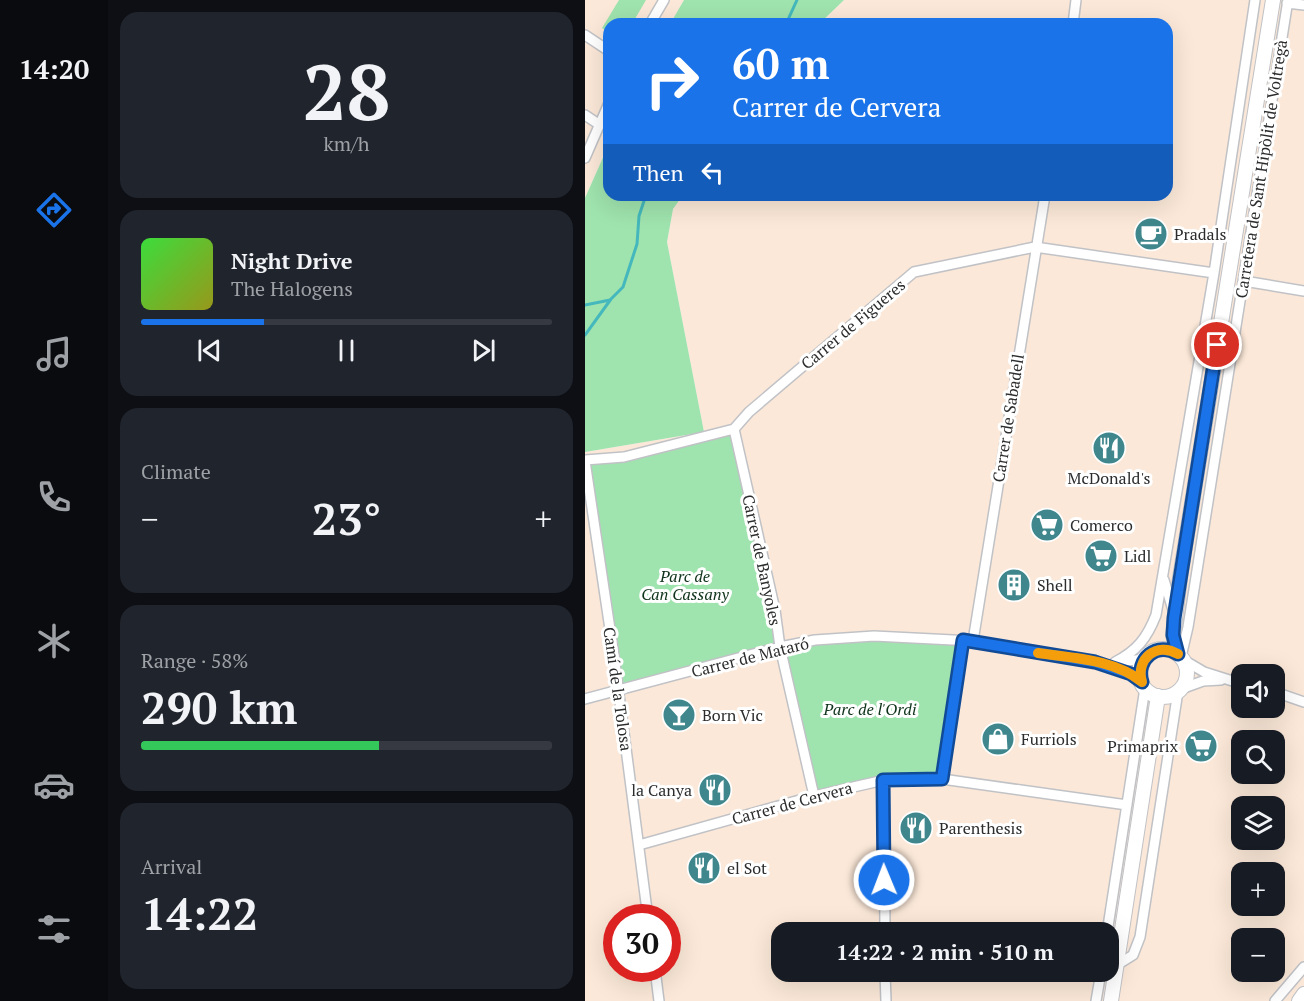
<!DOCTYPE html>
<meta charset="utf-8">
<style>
:root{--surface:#171b24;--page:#20242c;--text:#f1f3f6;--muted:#9ea1a6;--line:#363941;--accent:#1a73e8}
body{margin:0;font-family:"PT Serif",serif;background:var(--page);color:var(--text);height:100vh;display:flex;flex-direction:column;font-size:22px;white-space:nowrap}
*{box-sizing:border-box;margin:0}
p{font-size:20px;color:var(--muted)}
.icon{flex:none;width:33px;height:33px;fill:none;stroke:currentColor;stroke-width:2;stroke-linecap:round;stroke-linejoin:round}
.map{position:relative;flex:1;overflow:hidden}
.drawer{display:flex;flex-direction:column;gap:12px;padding:12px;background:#0d0f14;width:477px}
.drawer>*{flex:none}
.top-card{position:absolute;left:18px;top:18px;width:570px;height:183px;border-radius:18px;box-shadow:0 6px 24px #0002;background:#1a73e8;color:#fff;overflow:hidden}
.fabs{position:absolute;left:646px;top:664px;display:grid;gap:12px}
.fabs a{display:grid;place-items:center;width:54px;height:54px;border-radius:12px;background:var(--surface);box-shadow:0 6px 24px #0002;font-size:30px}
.speed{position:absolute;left:18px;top:904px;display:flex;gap:12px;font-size:30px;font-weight:700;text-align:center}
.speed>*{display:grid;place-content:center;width:78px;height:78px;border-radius:50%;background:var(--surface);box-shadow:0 6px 24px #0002;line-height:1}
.speed .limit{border:9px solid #d22;background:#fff;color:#111}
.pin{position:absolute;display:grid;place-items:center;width:51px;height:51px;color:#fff;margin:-26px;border:3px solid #fff;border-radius:50%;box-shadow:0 2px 6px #0007}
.me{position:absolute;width:66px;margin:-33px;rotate:359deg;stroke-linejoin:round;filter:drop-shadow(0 0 4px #0008)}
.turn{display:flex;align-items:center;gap:21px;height:126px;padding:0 30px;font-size:27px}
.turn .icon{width:78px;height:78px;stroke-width:2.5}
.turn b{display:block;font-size:42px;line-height:51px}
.then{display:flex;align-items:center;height:57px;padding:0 30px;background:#0003;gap:12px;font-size:22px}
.big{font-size:45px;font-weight:800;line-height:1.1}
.drawer .tile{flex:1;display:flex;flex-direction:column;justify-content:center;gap:9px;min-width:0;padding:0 21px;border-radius:18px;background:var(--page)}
.drawer .dial{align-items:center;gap:0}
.dial b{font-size:78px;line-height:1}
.song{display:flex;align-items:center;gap:18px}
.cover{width:72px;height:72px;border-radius:9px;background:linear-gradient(135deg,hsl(120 70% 55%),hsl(60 70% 35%))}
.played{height:6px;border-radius:3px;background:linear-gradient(90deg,var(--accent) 30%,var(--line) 30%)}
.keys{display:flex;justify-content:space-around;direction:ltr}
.heat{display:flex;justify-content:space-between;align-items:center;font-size:33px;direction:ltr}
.charge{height:9px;border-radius:4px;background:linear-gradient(90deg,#34c759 58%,var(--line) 0)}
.trip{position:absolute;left:186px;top:922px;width:348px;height:60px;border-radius:18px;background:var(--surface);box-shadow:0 6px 24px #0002;font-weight:800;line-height:60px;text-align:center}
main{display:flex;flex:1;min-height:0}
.menu{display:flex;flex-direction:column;width:108px;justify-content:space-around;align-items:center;background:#090b0e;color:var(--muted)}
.menu .icon{width:42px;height:42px}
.menu .selected{color:var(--accent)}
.menu b{font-size:27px;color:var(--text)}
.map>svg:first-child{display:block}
.industrial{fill:#fbe8d8;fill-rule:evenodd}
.green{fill:#9fe3ae}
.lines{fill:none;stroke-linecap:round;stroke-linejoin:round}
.stream{stroke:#44b8bc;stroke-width:3}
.street-casing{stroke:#c1c2c6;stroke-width:12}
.secondary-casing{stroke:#c1c2c6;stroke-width:16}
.street{stroke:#fff;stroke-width:9}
.secondary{stroke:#fff;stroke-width:14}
.route-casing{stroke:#114b97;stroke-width:15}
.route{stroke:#1a73e8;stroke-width:10}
.slow{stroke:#f59e0b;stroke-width:10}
.labels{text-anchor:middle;stroke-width:6;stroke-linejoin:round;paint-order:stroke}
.street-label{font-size:16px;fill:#2b2c2d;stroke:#fff}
.poi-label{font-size:16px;fill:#2b2c2d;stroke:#fff;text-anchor:start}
.park-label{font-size:16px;font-style:italic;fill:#0e331a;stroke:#fff}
</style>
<main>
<nav class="menu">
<b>14:20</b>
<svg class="icon selected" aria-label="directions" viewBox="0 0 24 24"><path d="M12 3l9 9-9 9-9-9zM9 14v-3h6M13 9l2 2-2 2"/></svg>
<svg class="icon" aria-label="music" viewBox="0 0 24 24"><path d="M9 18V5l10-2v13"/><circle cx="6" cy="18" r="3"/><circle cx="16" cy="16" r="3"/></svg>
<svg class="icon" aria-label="phone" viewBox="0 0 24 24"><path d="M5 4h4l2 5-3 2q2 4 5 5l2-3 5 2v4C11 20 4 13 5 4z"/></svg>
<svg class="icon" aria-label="climate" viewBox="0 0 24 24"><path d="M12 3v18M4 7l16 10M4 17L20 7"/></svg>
<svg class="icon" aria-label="car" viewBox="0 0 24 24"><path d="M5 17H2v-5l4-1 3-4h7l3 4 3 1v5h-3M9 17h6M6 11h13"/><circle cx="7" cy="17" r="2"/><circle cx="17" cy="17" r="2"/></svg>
<svg class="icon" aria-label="filters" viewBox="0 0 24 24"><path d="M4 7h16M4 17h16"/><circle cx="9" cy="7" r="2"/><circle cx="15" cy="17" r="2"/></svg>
</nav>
<section class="drawer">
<div class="tile dial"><b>28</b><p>km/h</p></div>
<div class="tile">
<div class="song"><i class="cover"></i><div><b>Night Drive</b><p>The Halogens</p></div></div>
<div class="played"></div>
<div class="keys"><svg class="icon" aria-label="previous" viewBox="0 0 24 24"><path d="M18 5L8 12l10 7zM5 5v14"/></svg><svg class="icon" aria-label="pause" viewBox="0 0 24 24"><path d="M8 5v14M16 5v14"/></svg><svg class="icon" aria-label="next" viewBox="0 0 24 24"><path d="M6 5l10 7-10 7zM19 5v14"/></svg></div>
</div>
<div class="tile"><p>Climate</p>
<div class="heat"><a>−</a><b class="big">23°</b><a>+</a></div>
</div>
<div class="tile"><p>Range · 58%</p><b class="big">290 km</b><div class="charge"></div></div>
<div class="tile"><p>Arrival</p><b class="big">14:22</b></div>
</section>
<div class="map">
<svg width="719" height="1001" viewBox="0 0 719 1001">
<rect width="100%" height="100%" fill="#f5f5f9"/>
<path class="industrial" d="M0 0H99L85 24H24V144L0 198Z
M259 0H719V1001H0V452L119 432 82 242 88 209 98 195H582V24H234ZM657 675H690V708H657ZM657 741H690V774H657ZM657 807H690V840H657ZM657 873H690V906H657ZM32 918H82V969H32ZM196 933H524V972H196ZM657 939H690V972H657Z"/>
<path class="green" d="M34 0H61L47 24H24V33L17 28Z
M99 0H259L234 24H85Z
M24 144V195H98L88 209 82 242 119 432 0 452V198Z
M149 429 195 647 230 640H378L357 779 299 780 229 796 195 647 33 690 0 460 39 457Z"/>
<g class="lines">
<path class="stream" d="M201 24 212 0
M0 305 25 300
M0 335 26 299 38 287 52 244 54 216 61 195"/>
<g class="street-casing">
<path id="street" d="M702 3 719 5
M65 24 79 0
M488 24 491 0
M0 35 24 51
M0 115 15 125
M0 158 24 103
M659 281 719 291
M149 429 190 610 195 647 229 796
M0 460 39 457 149 429 164 412 329 272 450 247 629 273
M0 461 29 656 63 918
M579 580 588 610
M388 641 460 195
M596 657 603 627 703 0
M597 659 619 672 657 684
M530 662C552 651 562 638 571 615L629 273 670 0
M534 662 559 659
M596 689 618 681 636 680
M690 692 719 702
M0 699 195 647 230 640 289 636 388 641 510 662 546 673 557 682
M357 779 378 640
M299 780 300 933
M54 845 229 796 299 780 357 779 542 805
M522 933 560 688
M532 965 548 955 555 937 593 691
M70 969 74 1001
M300 972 301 1001
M511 1001 516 972
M690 1001 719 967"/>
</g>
<g class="secondary-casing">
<path id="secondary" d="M554 673a24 24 0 1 1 48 0a24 24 0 1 1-48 0Z
M593 654 588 635 595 578 688 0
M526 1001 573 696
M714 1001 719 994"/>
</g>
<use href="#street" class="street"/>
<use href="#secondary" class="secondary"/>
</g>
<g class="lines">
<g class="route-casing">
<path id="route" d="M299 880 298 780 357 779 378 640 510 662 546 674 557 682C550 659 572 641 593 654L588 635 589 618 632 345"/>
</g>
<use href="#route" class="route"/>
<path class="slow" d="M453 653C486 658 530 659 557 682 550 659 572 641 593 654"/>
</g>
<defs>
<g id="cafe-disc" transform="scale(1.725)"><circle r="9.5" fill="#3f878c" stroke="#fff"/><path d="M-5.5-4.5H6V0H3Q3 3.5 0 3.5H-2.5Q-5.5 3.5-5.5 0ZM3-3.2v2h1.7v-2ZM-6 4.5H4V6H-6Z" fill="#fff"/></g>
<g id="restaurant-disc" transform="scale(1.725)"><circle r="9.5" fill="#3f878c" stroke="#fff"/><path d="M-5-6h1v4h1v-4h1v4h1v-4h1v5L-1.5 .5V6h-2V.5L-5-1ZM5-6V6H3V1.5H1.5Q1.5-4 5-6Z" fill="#fff"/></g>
<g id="supermarket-disc" transform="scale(1.725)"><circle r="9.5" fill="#3f878c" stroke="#fff"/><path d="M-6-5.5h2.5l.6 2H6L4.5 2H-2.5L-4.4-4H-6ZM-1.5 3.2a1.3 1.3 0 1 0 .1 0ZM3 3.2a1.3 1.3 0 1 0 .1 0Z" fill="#fff"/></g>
<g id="building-disc" transform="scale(1.725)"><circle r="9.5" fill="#3f878c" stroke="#fff"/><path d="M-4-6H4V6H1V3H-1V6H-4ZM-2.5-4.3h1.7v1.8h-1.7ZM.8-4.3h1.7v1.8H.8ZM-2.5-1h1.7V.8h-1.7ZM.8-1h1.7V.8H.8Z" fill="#fff"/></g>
<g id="bar-disc" transform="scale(1.725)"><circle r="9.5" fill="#3f878c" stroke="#fff"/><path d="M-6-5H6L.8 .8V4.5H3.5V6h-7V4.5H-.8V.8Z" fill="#fff"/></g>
<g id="shop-disc" transform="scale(1.725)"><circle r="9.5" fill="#3f878c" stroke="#fff"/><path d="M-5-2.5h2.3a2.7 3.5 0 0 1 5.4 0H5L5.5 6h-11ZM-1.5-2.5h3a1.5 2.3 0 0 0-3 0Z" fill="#fff"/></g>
</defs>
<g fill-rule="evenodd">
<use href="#cafe-disc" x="566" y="234"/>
<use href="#restaurant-disc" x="524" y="448"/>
<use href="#supermarket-disc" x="462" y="525"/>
<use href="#supermarket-disc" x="516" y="556"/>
<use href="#building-disc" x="429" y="585"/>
<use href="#bar-disc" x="94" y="715"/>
<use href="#shop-disc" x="413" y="739"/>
<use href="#supermarket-disc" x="616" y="746"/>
<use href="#restaurant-disc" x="130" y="790"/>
<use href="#restaurant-disc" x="331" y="828"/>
<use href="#restaurant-disc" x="119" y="868"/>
</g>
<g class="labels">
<g class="street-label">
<text transform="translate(676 169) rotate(-81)" y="6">Carretera de Sant Hipòlit de Voltregà</text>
<text transform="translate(268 324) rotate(-40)" y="6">Carrer de Figueres</text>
<text transform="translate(423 418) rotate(-81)" y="6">Carrer de Sabadell</text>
<text transform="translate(177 560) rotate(78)" y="6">Carrer de Banyoles</text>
<text transform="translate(165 657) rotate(-14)" y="6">Carrer de Mataró</text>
<text transform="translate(33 689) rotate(82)" y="6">Camí de la Tolosa</text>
<text transform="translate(207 803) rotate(-15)" y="6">Carrer de Cervera</text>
</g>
<g class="poi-label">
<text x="589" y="240">Pradals</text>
<text x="524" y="484" text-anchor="middle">McDonald's</text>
<text x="485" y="531">Comerco</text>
<text x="539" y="562">Lidl</text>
<text x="452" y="591">Shell</text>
<text x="117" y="721">Born Vic</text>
<text x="436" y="745">Furriols</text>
<text x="593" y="752" text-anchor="end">Primaprix</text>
<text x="107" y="796" text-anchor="end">la Canya</text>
<text x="354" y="834">Parenthesis</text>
<text x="142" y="874">el Sot</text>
</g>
<g class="park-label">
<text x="100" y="582">Parc de<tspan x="100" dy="18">Can Cassany</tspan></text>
<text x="285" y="715">Parc de l'Ordi</text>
</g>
</g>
</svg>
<div class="fabs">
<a><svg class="icon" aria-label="sound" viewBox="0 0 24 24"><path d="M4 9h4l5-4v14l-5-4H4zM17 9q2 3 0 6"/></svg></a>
<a><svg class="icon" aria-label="search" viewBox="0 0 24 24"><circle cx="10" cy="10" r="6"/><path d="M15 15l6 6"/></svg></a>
<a><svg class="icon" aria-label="layers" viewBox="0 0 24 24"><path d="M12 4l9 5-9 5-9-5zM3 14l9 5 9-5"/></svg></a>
<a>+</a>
<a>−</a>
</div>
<div class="speed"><div class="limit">30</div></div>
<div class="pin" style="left:632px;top:345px;background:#d93025"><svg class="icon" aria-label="arrive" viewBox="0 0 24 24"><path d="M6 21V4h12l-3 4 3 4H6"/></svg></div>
<svg class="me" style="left:299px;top:880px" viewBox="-20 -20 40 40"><circle r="17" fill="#1a73e8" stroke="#fff" stroke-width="3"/><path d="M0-11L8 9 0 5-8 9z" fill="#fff"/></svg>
<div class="trip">14:22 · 2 min · 510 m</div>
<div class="top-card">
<div class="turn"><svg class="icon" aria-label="right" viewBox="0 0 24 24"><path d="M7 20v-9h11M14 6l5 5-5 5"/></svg><div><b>60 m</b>Carrer de Cervera</div></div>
<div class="then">Then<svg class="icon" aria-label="left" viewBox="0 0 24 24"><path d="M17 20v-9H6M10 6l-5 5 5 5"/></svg></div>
</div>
</div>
</main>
